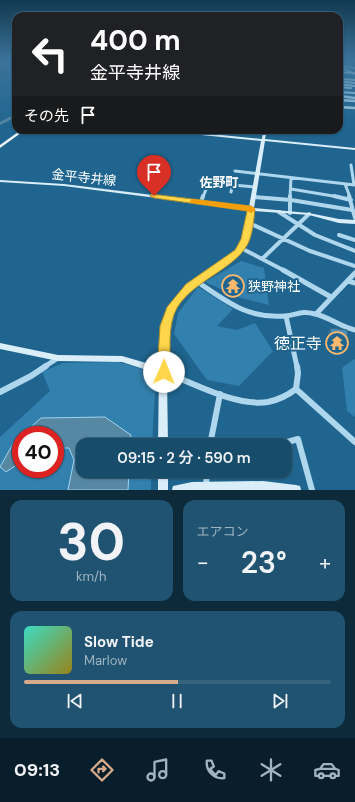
<!DOCTYPE html>
<html lang="ja">
<meta charset="utf-8">
<style>
:root{--surface:#174c6b;--page:#205371;--text:#f1f3f6;--muted:#9eb4c1;--line:#36637e;--accent:#d6ab8b}
body{margin:0;font-family:"DM Sans","Noto Sans JP",sans-serif;background:var(--page);color:var(--text);height:100vh;display:flex;flex-direction:column;font-size:15px;white-space:nowrap}
*{box-sizing:border-box;margin:0}
p{font-size:13px;color:var(--muted)}
.icon{flex:none;width:22px;height:22px;fill:none;stroke:currentColor;stroke-width:2;stroke-linecap:round;stroke-linejoin:round}
.map{position:relative;height:490px;overflow:hidden}
.side{display:flex;flex-direction:column;gap:10px;padding:10px;background:#0d2a3b;flex:1}
.side>*{flex:none}
.banner{position:absolute;left:12px;top:12px;width:331px;height:122px;border-radius:12px;box-shadow:0 1px 3px #0004,0 0 0 1px var(--line);background:#202124;color:#fff;overflow:hidden}
.speed{position:absolute;left:12px;top:426px;display:flex;gap:8px;font-size:20px;font-weight:700;text-align:center}
.speed>*{display:grid;place-content:center;width:52px;height:52px;border-radius:50%;background:var(--surface);box-shadow:0 1px 3px #0004,0 0 0 1px var(--line);line-height:1}
.speed .limit{border:6px solid #d22;background:#fff;color:#111}
.pin{position:absolute;display:grid;place-items:center;width:34px;height:34px;color:#fff;margin:-41px -17px;border-radius:50% 50% 50% 0;rotate:-45deg;box-shadow:0 0 4px #0007}
.pin .icon{rotate:45deg}
.me{position:absolute;width:44px;margin:-22px;rotate:1deg;stroke-linejoin:round;filter:drop-shadow(0 0 3px #0008)}
.turn{display:flex;align-items:center;gap:14px;height:84px;padding:0 12px;font-size:18px}
.turn .icon{width:52px;height:52px;stroke-width:2.5}
.turn b{display:block;font-size:28px;line-height:34px}
.then{display:flex;align-items:center;height:38px;padding:0 12px;background:#0003;gap:8px;font-size:15px}
.big{font-size:30px;font-weight:600;line-height:1.1}
.side .card{flex:1;display:flex;flex-direction:column;justify-content:center;gap:6px;min-width:0;padding:0 14px;border-radius:12px;background:var(--page)}
.side .dial{align-items:center;gap:0}
.dial b{font-size:52px;line-height:1}
.song{display:flex;align-items:center;gap:12px}
.cover{width:48px;height:48px;border-radius:6px;background:linear-gradient(135deg,hsl(170 70% 55%),hsl(50 70% 35%))}
.played{height:4px;border-radius:2px;background:linear-gradient(90deg,var(--accent) 50%,var(--line) 50%)}
.keys{display:flex;justify-content:space-around;direction:ltr}
.heat{display:flex;justify-content:space-between;align-items:center;font-size:22px;direction:ltr}
.side .tiles{flex:1;display:grid;gap:10px;grid-template-columns:1fr 1fr}
.card:last-child{grid-column:span 2}
.trip{position:absolute;left:76px;top:438px;width:216px;height:40px;border-radius:12px;background:var(--surface);box-shadow:0 1px 3px #0004,0 0 0 1px var(--line);font-weight:600;line-height:40px;text-align:center}
.tab-bar{display:flex;height:64px;justify-content:space-around;align-items:center;background:#091e2b;color:var(--muted)}
.tab-bar .icon{width:28px;height:28px}
.tab-bar .selected{color:var(--accent)}
.tab-bar b{font-size:18px;color:var(--text)}
.map>svg:first-child{display:block}
.green{fill:#3280ad;fill-rule:evenodd}
.water{fill:#5687a3;stroke:#a1d4ee}
.lines{fill:none;stroke-linecap:round;stroke-linejoin:round}
.canal{stroke:#5687a3;stroke-width:2}
.river{fill:#5687a3;fill-rule:evenodd}
.street-far5{stroke:#aed6ed;stroke-width:2}
.street-far4{stroke:#aed6ed;stroke-width:2.5}
.street-far3{stroke:#aed6ed;stroke-width:3}
.street-far2{stroke:#aed6ed;stroke-width:4}
.street-far1{stroke:#aed6ed;stroke-width:5}
.street{stroke:#aed6ed;stroke-width:6}
.secondary{fill:#daeefa;fill-rule:evenodd}
.primary{fill:#f4faff;fill-rule:evenodd}
.wall{fill:#407c9e}
.building{fill:#4b90b8;stroke:#346581}
.route{fill:#ffd54a;stroke:#a68a30}
.slow{fill:#f59e0b}
.labels{text-anchor:middle;stroke-width:4;stroke-linejoin:round;paint-order:stroke}
.street-label{font-size:13px;fill:#fff;stroke:#1f658f}
.far-quarter-label{font-size:13px;font-weight:bold;fill:#fff;stroke:#1f658f}
.poi-label{font-size:13px;fill:#fff;stroke:#1f658f;text-anchor:start}
.near-poi-label{font-size:16px;fill:#fff;stroke:#1f658f;text-anchor:end}
</style>
<div class="map">
<svg width="355" height="490" viewBox="0 0 355 490">
<rect width="100%" height="100%" fill="#1f658f"/>
<path class="green" d="M241 261 264 268 269 305 241 298 205 282Z
M198 287 233 309 217 326 237 330 255 323 273 351 239 386 207 380 174 334 178 313Z
M354 359H355V417L347 411 342 368Z
M117 362C130 364 142 370 156 373L152 445H83V471H151V490H0V437L50 391 42 372 63 363ZM21 435H55V469H21Z"/>
<path class="water" d="M105 417 131 435 130 445H83V471H129L128 490H68L74 460 69 448H55V435H22L41 418Z
M21 436V462L6 472 0 467 14 442Z"/>
<g class="lines">
<path class="canal" d="M339 67 350 72"/>
<path class="river" d="M15 114H16V117L0 125V122Z"/>
<path class="street-far5" d="M339 66 355 74
M342 66 355 68
M339 79 355 80
M345 82 355 83
M339 84 355 86
M339 87 351 88
M339 92 355 93"/>
<path class="street-far4" d="M339 96 355 98
M339 100 355 101
M339 107 355 108"/>
<path class="street-far3" d="M351 165 354 185
M235 171 355 185
M345 184 350 197
M291 189 339 197
M231 192 233 185 255 187
M203 197 208 184
M253 197H256
M290 197 291 178"/>
<path class="street-far2" d="M334 196 351 200
M349 196 355 218
M253 197 291 200 352 210
M201 202 203 196
M279 212 315 235 355 251
M290 213V196
M249 223 310 251 355 266
M339 235 355 240
M241 248 262 259 309 214
M262 259 285 271"/>
<path class="street-far1" d="M283 270 331 297
M196 281C226 301 247 319 285 316 297 315 301 310 315 314 329 317 341 327 355 330
M348 281 355 283
M316 314 355 273
M286 316 297 367
M44 367 58 358"/>
<path class="street" d="M164 372C193 383 236 407 268 402 278 400 288 395 296 389
M296 389 298 373 297 366
M296 389 355 442
M0 392 31 376 46 366
M284 443 298 439 312 490
M210 445 220 394
M206 487 207 471"/>
<path class="secondary" d="M339 71 355 72V74L339 73Z
M159 130H172L262 139 263 130H267L265 139 355 148V150L265 141 254 208 309 213 339 219 355 220V224L339 223 309 215 254 211 249 239 244 248 236 257 191 288 175 308 171 317 169 335 167 371 168 372 167 377 168 445H158L159 374 122 362 58 361 0 349V343L58 355 122 356 160 367 161 335 165 317 170 305 187 284 232 255 240 246 243 239 249 210 64 186 0 182V180L64 184 249 207 261 141 161 131Z
M158 471H168V490H158Z
M263 481 296 485 300 486 301 490H172L173 486 192 482Z"/>
<path class="primary" d="M21 130H25L0 148V145Z"/>
</g>
<path class="wall" d="M330 328 349 344 346 351 330 349 328 336Z"/>
<path class="building" d="M330 328 347 330 349 344 333 341Z"/>
<linearGradient id="sky" x2="0" y2="1"><stop stop-color="#11384f"/><stop offset="0.47" stop-color="#3c739b"/><stop offset="1" stop-color="#3c739b" stop-opacity="0"/></linearGradient>
<rect width="355" height="128" fill="url(#sky)"/>
<path class="route" d="M151 194 251 206 255 209C254 219 253 230 250 239 240 268 194 279 177 308 167 326 171 352 170 372L168 376 164 378 159 376 157 372 160 326 167 307 186 284 235 250 241 239 247 211 154 198 150 196Z"/>
<path class="slow" d="M193 199 251 206 254 207 255 210 251 213 247 211 191 203 190 201Z"/>
<defs>
<g id="temple-ring" transform="scale(1.15)"><circle r="9.5" fill="#1f658f" stroke="#fbb86e" stroke-width="1.5"/><path d="M0-6L5-2H3V0L6.5 2.5H4V6H1.5V3h-3V6H-4V2.5H-6.5L-3 0V-2H-5Z" fill="#fbb86e"/></g>
</defs>
<g fill-rule="evenodd">
<use href="#temple-ring" x="233" y="286"/>
<use href="#temple-ring" x="337" y="343"/>
</g>
<g class="labels">
<g class="street-label">
<text transform="translate(84 177) rotate(6)" y="5">金平寺井線</text>
</g>
<g class="far-quarter-label">
<text x="219" y="187">佐野町</text>
</g>
<g class="poi-label">
<text x="248" y="291">狭野神社</text>
</g>
<g class="near-poi-label">
<text x="322" y="349">徳正寺</text>
</g>
</g>
</svg>
<div class="speed"><div class="limit">40</div></div>
<div class="pin" style="left:154px;top:196px;background:#d93025"><svg class="icon" aria-label="arrive" viewBox="0 0 24 24"><path d="M6 21V4h12l-3 4 3 4H6"/></svg></div>
<svg class="me" style="left:164px;top:372px" viewBox="-20 -20 40 40"><circle r="19" fill="#fff"/><path d="M0-13L10 11 0 6-10 11z" fill="#ffd54a"/></svg>
<div class="trip">09:15 · 2 分 · 590 m</div>
<div class="banner">
<div class="turn"><svg class="icon" aria-label="left" viewBox="0 0 24 24"><path d="M17 20v-9H6M10 6l-5 5 5 5"/></svg><div><b>400 m</b>金平寺井線</div></div>
<div class="then">その先<svg class="icon" aria-label="arrive" viewBox="0 0 24 24"><path d="M6 21V4h12l-3 4 3 4H6"/></svg></div>
</div>
</div>
<section class="side">
<div class="tiles">
<div class="card dial"><b>30</b><p>km/h</p></div>
<div class="card"><p>エアコン</p>
<div class="heat"><a>−</a><b class="big">23°</b><a>+</a></div>
</div>
<div class="card">
<div class="song"><i class="cover"></i><div><b>Slow Tide</b><p>Marlow</p></div></div>
<div class="played"></div>
<div class="keys"><svg class="icon" aria-label="previous" viewBox="0 0 24 24"><path d="M18 5L8 12l10 7zM5 5v14"/></svg><svg class="icon" aria-label="pause" viewBox="0 0 24 24"><path d="M8 5v14M16 5v14"/></svg><svg class="icon" aria-label="next" viewBox="0 0 24 24"><path d="M6 5l10 7-10 7zM19 5v14"/></svg></div>
</div>
</div>
</section>
<nav class="tab-bar">
<b>09:13</b>
<svg class="icon selected" aria-label="directions" viewBox="0 0 24 24"><path d="M12 3l9 9-9 9-9-9zM9 14v-3h6M13 9l2 2-2 2"/></svg>
<svg class="icon" aria-label="music" viewBox="0 0 24 24"><path d="M9 18V5l10-2v13"/><circle cx="6" cy="18" r="3"/><circle cx="16" cy="16" r="3"/></svg>
<svg class="icon" aria-label="phone" viewBox="0 0 24 24"><path d="M5 4h4l2 5-3 2q2 4 5 5l2-3 5 2v4C11 20 4 13 5 4z"/></svg>
<svg class="icon" aria-label="climate" viewBox="0 0 24 24"><path d="M12 3v18M4 7l16 10M4 17L20 7"/></svg>
<svg class="icon" aria-label="car" viewBox="0 0 24 24"><path d="M5 17H2v-5l4-1 3-4h7l3 4 3 1v5h-3M9 17h6M6 11h13"/><circle cx="7" cy="17" r="2"/><circle cx="17" cy="17" r="2"/></svg>
</nav>
